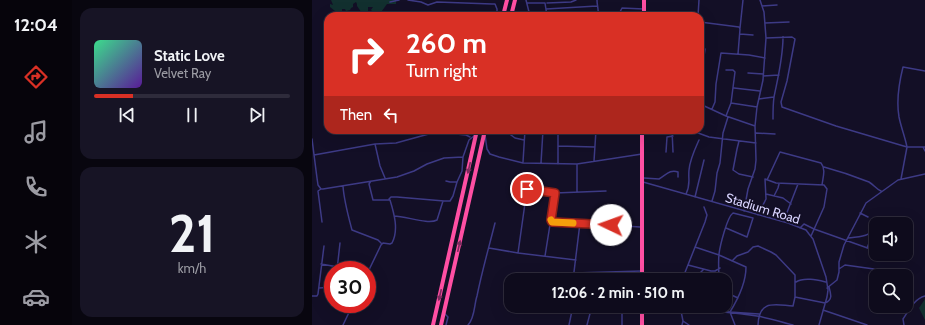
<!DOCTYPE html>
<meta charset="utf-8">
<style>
:root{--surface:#0e0b1c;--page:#171425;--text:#f1f3f6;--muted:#9b9ba3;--line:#2e2b3b;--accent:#d93025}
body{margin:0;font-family:Cabin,sans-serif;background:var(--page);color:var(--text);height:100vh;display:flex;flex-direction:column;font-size:15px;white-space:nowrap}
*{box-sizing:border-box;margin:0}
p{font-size:13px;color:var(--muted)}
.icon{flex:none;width:22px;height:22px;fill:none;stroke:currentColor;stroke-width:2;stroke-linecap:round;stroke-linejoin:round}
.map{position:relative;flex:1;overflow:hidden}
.panel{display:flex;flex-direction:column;gap:8px;padding:8px;background:#08060f;width:240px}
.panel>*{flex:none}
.top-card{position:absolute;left:12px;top:12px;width:380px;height:122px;border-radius:12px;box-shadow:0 4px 16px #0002,0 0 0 1px var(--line);background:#d93025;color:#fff;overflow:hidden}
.controls{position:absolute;left:557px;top:217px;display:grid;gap:8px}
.controls a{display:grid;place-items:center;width:44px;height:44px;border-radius:8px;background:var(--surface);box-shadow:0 4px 16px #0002,0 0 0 1px var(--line);font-size:20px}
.speed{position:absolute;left:12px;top:261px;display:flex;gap:8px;font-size:20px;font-weight:700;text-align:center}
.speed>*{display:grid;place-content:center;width:52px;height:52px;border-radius:50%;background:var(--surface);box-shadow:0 4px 16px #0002,0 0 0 1px var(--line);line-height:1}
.speed .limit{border:6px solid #d22;background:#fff;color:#111}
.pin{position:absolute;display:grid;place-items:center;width:34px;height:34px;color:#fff;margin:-17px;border:2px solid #fff;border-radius:50%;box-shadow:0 1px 4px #0007}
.me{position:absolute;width:44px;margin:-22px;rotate:273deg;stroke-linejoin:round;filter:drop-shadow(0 0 3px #0008)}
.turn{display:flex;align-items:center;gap:14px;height:84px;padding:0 16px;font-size:18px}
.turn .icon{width:52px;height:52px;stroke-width:2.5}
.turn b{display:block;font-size:28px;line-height:34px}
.then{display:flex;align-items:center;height:38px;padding:0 16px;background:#0003;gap:8px;font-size:15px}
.panel .tile{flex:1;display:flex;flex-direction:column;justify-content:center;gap:6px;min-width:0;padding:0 14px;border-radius:12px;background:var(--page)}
.panel .dial{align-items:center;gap:0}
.dial b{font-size:52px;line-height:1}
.song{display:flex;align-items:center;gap:12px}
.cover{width:48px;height:48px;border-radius:6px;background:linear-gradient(135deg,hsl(150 70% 55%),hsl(270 70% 35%))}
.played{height:4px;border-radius:2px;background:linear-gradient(90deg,var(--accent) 20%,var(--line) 20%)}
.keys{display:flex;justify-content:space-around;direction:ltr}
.trip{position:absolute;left:192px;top:273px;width:228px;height:40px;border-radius:12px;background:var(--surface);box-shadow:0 4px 16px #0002,0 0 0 1px var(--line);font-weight:700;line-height:40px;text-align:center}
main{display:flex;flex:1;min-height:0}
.tabs{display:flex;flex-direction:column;width:72px;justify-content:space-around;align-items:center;background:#06040b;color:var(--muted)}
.tabs .icon{width:28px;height:28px}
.tabs .on{color:var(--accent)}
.tabs b{font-size:18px;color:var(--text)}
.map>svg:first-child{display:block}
.green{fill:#12302f}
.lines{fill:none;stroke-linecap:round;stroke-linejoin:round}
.street{stroke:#3d3a85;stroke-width:1.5}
.highway{stroke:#ff4fa3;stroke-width:4}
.oneway{fill:#7d2c5e}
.route-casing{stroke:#8d1f18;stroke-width:10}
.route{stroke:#d93025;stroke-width:7}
.slow{stroke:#f59e0b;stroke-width:7}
.labels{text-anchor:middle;stroke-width:4;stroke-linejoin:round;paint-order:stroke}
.street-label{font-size:13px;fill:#d9d4ff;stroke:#130f26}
</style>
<main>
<nav class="tabs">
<b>12:04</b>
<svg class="icon on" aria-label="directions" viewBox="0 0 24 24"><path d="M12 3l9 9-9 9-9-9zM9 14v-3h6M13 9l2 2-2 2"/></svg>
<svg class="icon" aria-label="music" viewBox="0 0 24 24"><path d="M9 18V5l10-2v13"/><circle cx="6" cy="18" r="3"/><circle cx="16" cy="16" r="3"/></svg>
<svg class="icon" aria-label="phone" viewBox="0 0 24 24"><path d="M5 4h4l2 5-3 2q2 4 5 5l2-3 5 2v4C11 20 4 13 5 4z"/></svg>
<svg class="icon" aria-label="climate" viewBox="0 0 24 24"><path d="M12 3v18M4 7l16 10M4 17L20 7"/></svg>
<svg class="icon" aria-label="car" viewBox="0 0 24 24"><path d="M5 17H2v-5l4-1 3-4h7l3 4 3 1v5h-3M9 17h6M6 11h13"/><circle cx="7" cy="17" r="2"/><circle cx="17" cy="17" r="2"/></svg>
</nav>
<section class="panel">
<div class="tile">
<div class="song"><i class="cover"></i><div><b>Static Love</b><p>Velvet Ray</p></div></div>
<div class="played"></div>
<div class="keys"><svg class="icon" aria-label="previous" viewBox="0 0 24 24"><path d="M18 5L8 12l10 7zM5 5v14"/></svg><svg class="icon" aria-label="pause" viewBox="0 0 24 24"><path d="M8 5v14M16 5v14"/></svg><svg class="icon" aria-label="next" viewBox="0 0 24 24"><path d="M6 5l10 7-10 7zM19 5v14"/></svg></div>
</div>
<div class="tile dial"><b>21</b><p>km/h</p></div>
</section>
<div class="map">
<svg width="613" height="325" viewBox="0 0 613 325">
<rect width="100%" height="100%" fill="#130f26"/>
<path class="green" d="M19 0H84V4H75L67 15 62 13 59 10 61 7H56V14L52 16 45 6V4L44 2 41 4V7L39 8 38 10 34 11 33 9H30V14L23 11 18 7V4L21 5Z
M613 299V320L607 308Z"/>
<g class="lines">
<path class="street" d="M96 0 109 2 116 5 125 2 180 4H183L185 9V16
M214 0 218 16
M285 0C285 6 287 10 286 16
M78 2 87 0
M215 3H233L235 16
M235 3 259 2 264 0
M450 6 465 5
M234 9 285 6
M202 12 210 16
M306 16 310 8 332 9
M386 16 387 0
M388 22 427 27 428 29 426 54
M453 23 477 22
M428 28 431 0
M428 34 441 35
M454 38 480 37 483 39 475 81 469 102 470 107 524 126 595 147C593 137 589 127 587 117 584 100 587 83 591 67L613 71
M436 73 451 74
M451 76 467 75
M388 86 393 49
M422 88 448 91
M447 99 462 97
M419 103 445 107
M388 104 414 116 443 126
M400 109 403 102 404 84 409 53 437 55 453 58
M414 116 419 103 423 72 421 70H414
M461 119C461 112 461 104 462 97 466 77 471 58 471 37
M195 130V132L203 138 212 140
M360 130 361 152
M378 130 397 137 444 143
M444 133 463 134
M173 135 175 149 178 154 187 157 211 163 265 164 330 154
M0 139 5 178 6 185 9 189H11L85 177 102 171 115 164 132 158 151 157 157 140 162 136
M427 141 425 149 421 170 427 174 441 177
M63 144 84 143 124 132 154 135 158 137
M246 146 283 147
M611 147 613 151
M354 152 355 137 361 136
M2 155 63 144 68 166 73 178
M282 161 284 130
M211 162 213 130
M229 163 231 130
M246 164V130
M512 167C527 171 542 176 557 182 562 185 564 189 569 191
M332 178 347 179C354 175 358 169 366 172V177
M589 179 595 147H613
M455 180 468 152 509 163C514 169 511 177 510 185
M134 181 138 182H145
M331 182 476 223 494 230 497 234 501 239 514 277 516 290 515 297 507 325
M31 186C32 201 36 215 40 230L66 240 69 243
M199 187 243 193 294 191
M9 189 6 191 10 222
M265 191V165
M374 194C379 184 376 180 377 170 378 159 383 149 387 140
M454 194 471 198 479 204
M462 196 466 188 467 184
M383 197 392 160
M77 199 79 197H85L132 201
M400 201 403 191 405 173 408 163 411 133 416 117
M432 211 436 189 443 169 444 160 443 126 445 107 451 80 454 38 452 12 448 0
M548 213 556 217
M446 215 454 199 453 179 464 183 512 185 515 189 512 207 499 236
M82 216C94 216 116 225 125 220L131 201H138L141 196 145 182 150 171 151 157
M239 221 328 227
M476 223 477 219 474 216V215L486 184
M488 228 492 224 502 229 564 251
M536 238C549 236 560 238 563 223
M383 247 407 255 434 267C434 282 426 299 418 312L423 325
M177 248 206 253 264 260
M555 248 560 236H564
M206 253 215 189
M233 256 243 193
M420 261 425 256 436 252 441 247 446 246 459 252 464 255 483 275V297L513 303C521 300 519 294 517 287
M9 264 26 267 29 270
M376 265 399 271H403L408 268
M527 269 533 265 562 269
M25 270 28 243
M262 273 330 271
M55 274 69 245 71 243 78 244 80 243C87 230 82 213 78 200H61L57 184 59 181
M261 280 268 223
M318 280V272
M370 280 393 222 395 215 392 207
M381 280 391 270
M407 280C407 272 406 263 407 254 408 246 415 217 421 213L441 218 435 237 414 228
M484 282C492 277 505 280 514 282
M7 288 21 287
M515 288 525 280 527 272V262L532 245 554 203 586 180 613 174
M413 292 426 298
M0 296H5L6 294 12 246
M332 309H374L447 314
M511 310 555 325
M369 311 371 321 370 325
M332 312C369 310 408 310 445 316 457 318 469 322 481 325
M132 313 136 317 134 325
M371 321 377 325
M31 325 41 304
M156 325C163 318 162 305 165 296 170 271 177 247 183 223
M257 325 261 306
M275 325 280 306
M310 325V306
M446 325C447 299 463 305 481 306L483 297
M592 325 591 319C597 310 602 299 613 296"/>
<path class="highway" d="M191 16 195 0
M199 16 203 0
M332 16V0
M330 280V130
M330 306V325
M121 325 165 130
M129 325 173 130"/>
</g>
<defs><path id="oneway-solid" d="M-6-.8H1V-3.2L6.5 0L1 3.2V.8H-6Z"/></defs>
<g class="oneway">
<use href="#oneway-solid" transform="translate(157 168) rotate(103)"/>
<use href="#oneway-solid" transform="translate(147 246) rotate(-77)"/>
<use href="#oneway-solid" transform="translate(128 295) rotate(103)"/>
</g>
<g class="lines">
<g class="route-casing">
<path id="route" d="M215 189 243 193 239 220 240 222 299 225"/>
</g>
<use href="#route" class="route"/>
<path class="slow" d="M239 220 240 222 261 223"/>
</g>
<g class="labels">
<g class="street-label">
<text transform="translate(451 208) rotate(17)" y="5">Stadium Road</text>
</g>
</g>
</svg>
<div class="controls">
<a><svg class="icon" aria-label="sound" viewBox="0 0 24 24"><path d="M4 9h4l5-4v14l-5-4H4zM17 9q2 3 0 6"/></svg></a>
<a><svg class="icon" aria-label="search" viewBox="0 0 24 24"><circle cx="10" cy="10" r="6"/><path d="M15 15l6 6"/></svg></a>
</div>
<div class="speed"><div class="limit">30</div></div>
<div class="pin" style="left:215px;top:189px;background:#d93025"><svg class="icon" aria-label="arrive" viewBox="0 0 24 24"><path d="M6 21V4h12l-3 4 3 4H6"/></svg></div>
<svg class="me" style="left:299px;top:225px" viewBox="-20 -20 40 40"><circle r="19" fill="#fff"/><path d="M0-13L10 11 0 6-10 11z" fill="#d93025"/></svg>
<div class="trip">12:06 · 2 min · 510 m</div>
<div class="top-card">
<div class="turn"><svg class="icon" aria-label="right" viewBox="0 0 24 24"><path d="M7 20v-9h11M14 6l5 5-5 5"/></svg><div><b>260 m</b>Turn right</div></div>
<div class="then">Then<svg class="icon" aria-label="left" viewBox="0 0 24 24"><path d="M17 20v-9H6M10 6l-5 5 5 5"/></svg></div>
</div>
</div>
</main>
